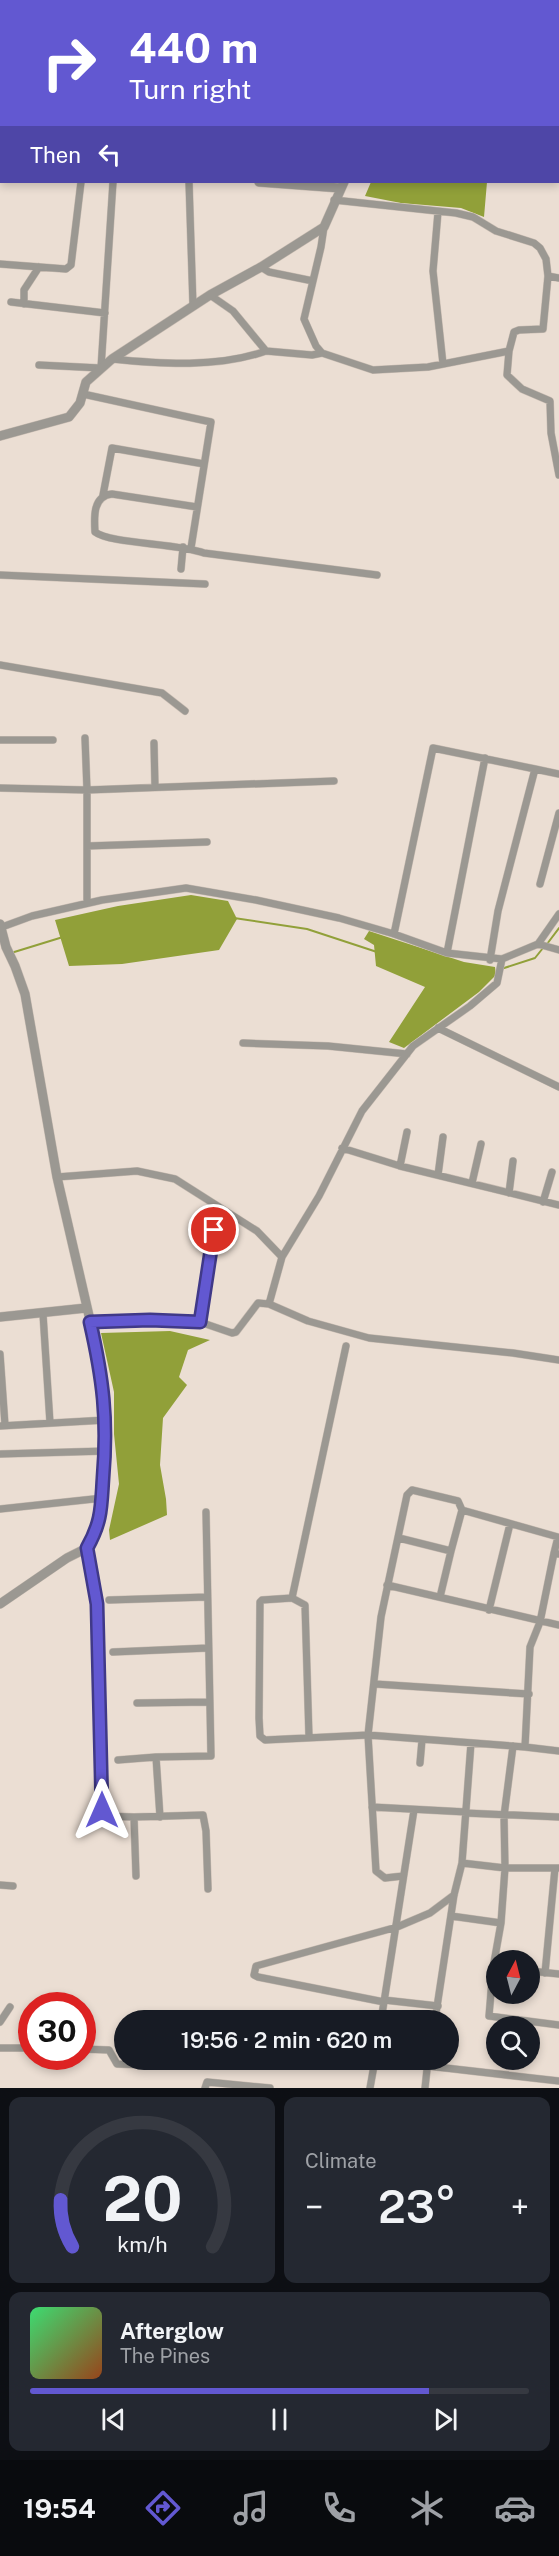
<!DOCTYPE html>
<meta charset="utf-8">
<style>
:root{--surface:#171b24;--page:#242831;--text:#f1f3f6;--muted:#9ea1a6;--line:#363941;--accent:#6258d1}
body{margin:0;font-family:"Public Sans",sans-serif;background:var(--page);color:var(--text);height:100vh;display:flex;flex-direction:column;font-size:22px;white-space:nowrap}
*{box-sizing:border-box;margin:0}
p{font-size:20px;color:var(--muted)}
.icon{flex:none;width:33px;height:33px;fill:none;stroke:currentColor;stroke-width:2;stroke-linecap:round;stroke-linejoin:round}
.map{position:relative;height:2088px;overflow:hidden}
.drawer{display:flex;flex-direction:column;gap:9px;padding:9px;background:#0d0f14;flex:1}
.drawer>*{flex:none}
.hud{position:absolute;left:0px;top:0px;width:560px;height:183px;box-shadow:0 3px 9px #0003;background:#6258d1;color:#fff;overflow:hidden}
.needle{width:39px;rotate:7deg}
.tools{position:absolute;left:486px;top:1950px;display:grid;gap:12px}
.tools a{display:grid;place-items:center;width:54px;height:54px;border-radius:50%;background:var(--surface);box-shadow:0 3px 9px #0003;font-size:30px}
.speed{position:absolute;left:18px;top:1992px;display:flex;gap:12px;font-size:30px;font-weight:700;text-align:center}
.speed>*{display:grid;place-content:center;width:78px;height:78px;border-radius:50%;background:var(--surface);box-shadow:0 3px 9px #0003;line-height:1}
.speed .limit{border:9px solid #d22;background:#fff;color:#111}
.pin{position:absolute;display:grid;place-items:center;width:51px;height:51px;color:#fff;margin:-26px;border:3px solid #fff;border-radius:50%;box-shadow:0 2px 6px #0007}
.me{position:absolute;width:66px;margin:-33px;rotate:0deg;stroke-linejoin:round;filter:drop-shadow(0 0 4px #0008)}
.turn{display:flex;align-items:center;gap:21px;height:126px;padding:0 30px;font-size:27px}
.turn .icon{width:78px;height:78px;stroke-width:2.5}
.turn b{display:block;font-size:42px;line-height:51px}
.then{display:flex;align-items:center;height:57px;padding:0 30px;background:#0003;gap:12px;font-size:22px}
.big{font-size:45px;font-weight:600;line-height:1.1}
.drawer .tile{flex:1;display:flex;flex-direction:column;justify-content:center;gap:9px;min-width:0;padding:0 21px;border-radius:12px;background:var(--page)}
.drawer .dial{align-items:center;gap:0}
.dial svg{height:156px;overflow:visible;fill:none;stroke:var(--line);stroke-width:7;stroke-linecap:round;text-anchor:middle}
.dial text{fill:var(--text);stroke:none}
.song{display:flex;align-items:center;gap:18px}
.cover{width:72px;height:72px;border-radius:9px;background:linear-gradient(135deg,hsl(140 70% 55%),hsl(20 70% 35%))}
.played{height:6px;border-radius:3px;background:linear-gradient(90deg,var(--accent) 80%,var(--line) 80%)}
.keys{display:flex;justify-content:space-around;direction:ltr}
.heat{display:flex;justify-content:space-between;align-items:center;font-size:33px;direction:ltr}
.drawer .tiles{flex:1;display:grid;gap:9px;grid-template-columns:1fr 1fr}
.tile:last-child{grid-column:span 2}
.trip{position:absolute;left:114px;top:2010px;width:345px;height:60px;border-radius:30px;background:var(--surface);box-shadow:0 3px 9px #0003;font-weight:600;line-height:60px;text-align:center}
.dock{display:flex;height:96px;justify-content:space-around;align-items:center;background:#090b0e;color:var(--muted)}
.dock .icon{width:42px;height:42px}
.dock .on{color:var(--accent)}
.dock b{font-size:27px;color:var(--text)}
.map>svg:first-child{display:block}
.water{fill:#91a039}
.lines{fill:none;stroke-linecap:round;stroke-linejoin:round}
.stream{stroke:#91a039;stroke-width:2}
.minor-casing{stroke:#c8bcb2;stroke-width:8}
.tertiary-casing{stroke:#c8bcb2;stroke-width:10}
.minor{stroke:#9b9892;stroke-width:7}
.tertiary{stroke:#9b9892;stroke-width:9}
.route-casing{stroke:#403988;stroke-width:15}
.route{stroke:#6258d1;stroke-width:10}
</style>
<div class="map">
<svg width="559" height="2088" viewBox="0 0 559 2088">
<rect width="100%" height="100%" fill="#ebded3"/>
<path class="water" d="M371 182H487L484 217 461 208 401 203 365 196Z
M191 895 228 901 237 919 219 950 122 964 69 966 55 920 118 906Z
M369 931 464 962 495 967 496 975 479 992 404 1048 389 1042 425 987 376 966 374 945 364 939Z
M170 1331 210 1340 188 1350 179 1377 187 1385 163 1418 160 1465 166 1499 167 1515 110 1540 109 1530 119 1484 114 1434V1392L101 1333Z"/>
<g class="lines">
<path class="stream" d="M234 918 307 929 377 952
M547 944 559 928
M11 953 63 937
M501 969 535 958 543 948"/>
<g class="minor-casing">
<path id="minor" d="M463 2V0
M535 2V0
M558 62H559
M189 182 193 306
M334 200 456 213 473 217 496 231 534 243 540 248 546 259 548 276 543 329 519 330 514 332 509 351
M438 212 433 271 443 364
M324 227 321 247 304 319 316 346 322 353 373 370 428 367 509 351 507 375 522 389 550 401 551 433 559 475
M0 264 66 269 71 265 81 182
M261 267 269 272 313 281
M548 276 559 278
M210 295 233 311 266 351 312 355 322 353
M11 302 105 313
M24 304V290L39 267
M112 359C162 364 218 368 266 351
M39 365 100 368
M101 368 113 182
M83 394 211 422 191 548
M103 495 112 448 204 464
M197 507 112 494C93 496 94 516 95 532 110 544 178 543 204 553L377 575
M181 569 183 547
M0 575 205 584
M0 665 162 693 185 711
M0 740H53
M154 743 155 787
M0 788 87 790 85 738
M87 846 207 842
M540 884 559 813
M87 903V790L334 781
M2 927 32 916 102 900 186 888 256 900 339 918 394 934 447 953 502 959 538 944 559 914
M394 934 433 748 535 769
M538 944 559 950
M447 953 485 758
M490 960 498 911 535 769 559 774
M438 1028 559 1087
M243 1043 328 1046 407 1054
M342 1148 400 1166 559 1205
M400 1166 407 1132
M438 1175 443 1137
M57 1177 137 1171 175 1179 257 1231 282 1257 269 1304 308 1321 369 1338 513 1353 559 1360
M472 1183 481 1144
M509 1193 513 1161
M543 1202 552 1172
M282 1257 319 1196 362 1111 413 1046 470 1006 497 983 502 959
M43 1314 50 1423
M90 1322 150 1320 200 1322 232 1333 236 1332 258 1303 269 1304
M200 1322 217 1208
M0 1354 5 1425
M0 1426 106 1420
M0 1454 106 1451
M0 1509 103 1498
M399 1538 451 1551 462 1510
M87 1548 97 1604 103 1816 134 1817 203 1815 206 1831 208 1889
M387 1585 559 1625
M440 1597 451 1551
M292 1598 346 1346
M109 1600 207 1597
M489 1610 510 1524
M113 1652 208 1648
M375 1684 529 1694
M137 1703 209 1702
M309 1737 305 1605 292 1598 262 1600 260 1602 259 1718 260 1736 265 1740 368 1735 525 1747 530 1647 540 1622 554 1553 559 1554
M513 1746 504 1816 505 1868 501 1923 493 1968 489 2016 559 2025
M525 1747 559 1751
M156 1757 160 1817
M118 1760 156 1757 211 1756 206 1512
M420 1763 422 1740
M372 1807 466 1812
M414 1810 384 2002 258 1977 254 1975 256 1966 397 1927 430 1913 454 1895
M465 1813 559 1817
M134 1817 136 1876
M462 1863 505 1868H558
M403 1876 385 1878 376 1871 368 1735 381 1617 407 1495 412 1490 458 1501 462 1510 558 1537 554 1553
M0 1885 13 1886
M451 1916 501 1923
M530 1971 559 1974
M545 1973 555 1868
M384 2000 438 2006
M381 2020 384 2002
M435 2020 454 1895 462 1863 471 1743
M0 2022 10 2007
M0 2048H32
M82 2049 109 2050 117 2064 175 2066
M428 2066 559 2081
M205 2088 207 2082 270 2088
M370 2088 375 2060
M425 2088 428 2060"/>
</g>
<g class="tertiary-casing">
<path id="tertiary" d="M387 2V0
M0 149H2
M259 182 340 188
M0 436 69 417 80 403 86 382 112 359 210 295 261 267 324 227 344 182
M0 924 6 947 15 966 25 994 57 1177 102 1372 106 1451 98 1529 87 1548 67 1558 0 1604
M0 1317 86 1308"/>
</g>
<use href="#minor" class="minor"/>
<use href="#tertiary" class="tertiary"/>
</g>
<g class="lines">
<g class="route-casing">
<path id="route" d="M102 1810 97 1604 87 1548C102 1521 101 1508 103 1478 108 1419 103 1379 90 1322L150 1320 200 1322 214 1230"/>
</g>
<use href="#route" class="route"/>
</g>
</svg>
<div class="tools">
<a><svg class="needle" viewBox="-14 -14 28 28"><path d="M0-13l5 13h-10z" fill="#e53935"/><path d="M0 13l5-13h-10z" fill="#9ea1a6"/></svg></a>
<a><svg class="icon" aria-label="search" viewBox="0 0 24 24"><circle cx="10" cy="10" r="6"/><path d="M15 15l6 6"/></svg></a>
</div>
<div class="speed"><div class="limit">30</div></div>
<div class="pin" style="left:214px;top:1230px;background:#d93025"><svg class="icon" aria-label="arrive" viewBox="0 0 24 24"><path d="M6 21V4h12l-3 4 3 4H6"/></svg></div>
<svg class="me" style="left:102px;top:1810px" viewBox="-20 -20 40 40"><path d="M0-17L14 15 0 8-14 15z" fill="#6258d1" stroke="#fff" stroke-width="4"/></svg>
<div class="trip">19:56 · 2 min · 620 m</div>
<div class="hud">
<div class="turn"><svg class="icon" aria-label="right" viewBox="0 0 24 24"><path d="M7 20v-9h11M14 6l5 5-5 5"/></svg><div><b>440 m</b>Turn right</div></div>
<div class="then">Then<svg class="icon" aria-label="left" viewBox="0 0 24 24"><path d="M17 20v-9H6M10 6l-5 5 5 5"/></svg></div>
</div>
</div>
<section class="drawer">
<div class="tiles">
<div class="tile dial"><svg viewBox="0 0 100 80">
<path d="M14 69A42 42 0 1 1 86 69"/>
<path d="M14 69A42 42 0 0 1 8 45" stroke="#6258d1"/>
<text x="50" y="56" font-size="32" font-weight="700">20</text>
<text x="50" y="72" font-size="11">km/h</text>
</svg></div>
<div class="tile"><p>Climate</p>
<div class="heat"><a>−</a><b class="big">23°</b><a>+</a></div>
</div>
<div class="tile">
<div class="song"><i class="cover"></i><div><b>Afterglow</b><p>The Pines</p></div></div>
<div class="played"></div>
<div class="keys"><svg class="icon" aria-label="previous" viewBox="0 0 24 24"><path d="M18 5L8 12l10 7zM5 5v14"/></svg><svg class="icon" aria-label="pause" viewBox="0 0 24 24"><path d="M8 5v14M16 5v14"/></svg><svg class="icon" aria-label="next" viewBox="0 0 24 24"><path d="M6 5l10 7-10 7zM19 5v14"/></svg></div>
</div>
</div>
</section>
<nav class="dock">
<b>19:54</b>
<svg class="icon on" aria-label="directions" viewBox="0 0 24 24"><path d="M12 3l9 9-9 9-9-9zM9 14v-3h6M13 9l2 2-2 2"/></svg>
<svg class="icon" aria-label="music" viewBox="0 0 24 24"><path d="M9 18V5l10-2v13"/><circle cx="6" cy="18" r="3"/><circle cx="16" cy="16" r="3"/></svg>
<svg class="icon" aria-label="phone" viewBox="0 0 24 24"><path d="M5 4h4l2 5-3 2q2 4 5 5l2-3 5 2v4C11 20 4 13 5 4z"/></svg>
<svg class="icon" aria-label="climate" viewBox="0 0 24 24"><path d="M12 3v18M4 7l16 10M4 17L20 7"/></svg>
<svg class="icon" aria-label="car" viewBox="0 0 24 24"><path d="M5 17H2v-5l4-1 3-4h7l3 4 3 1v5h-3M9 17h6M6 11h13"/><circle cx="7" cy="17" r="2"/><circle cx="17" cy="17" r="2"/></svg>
</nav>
